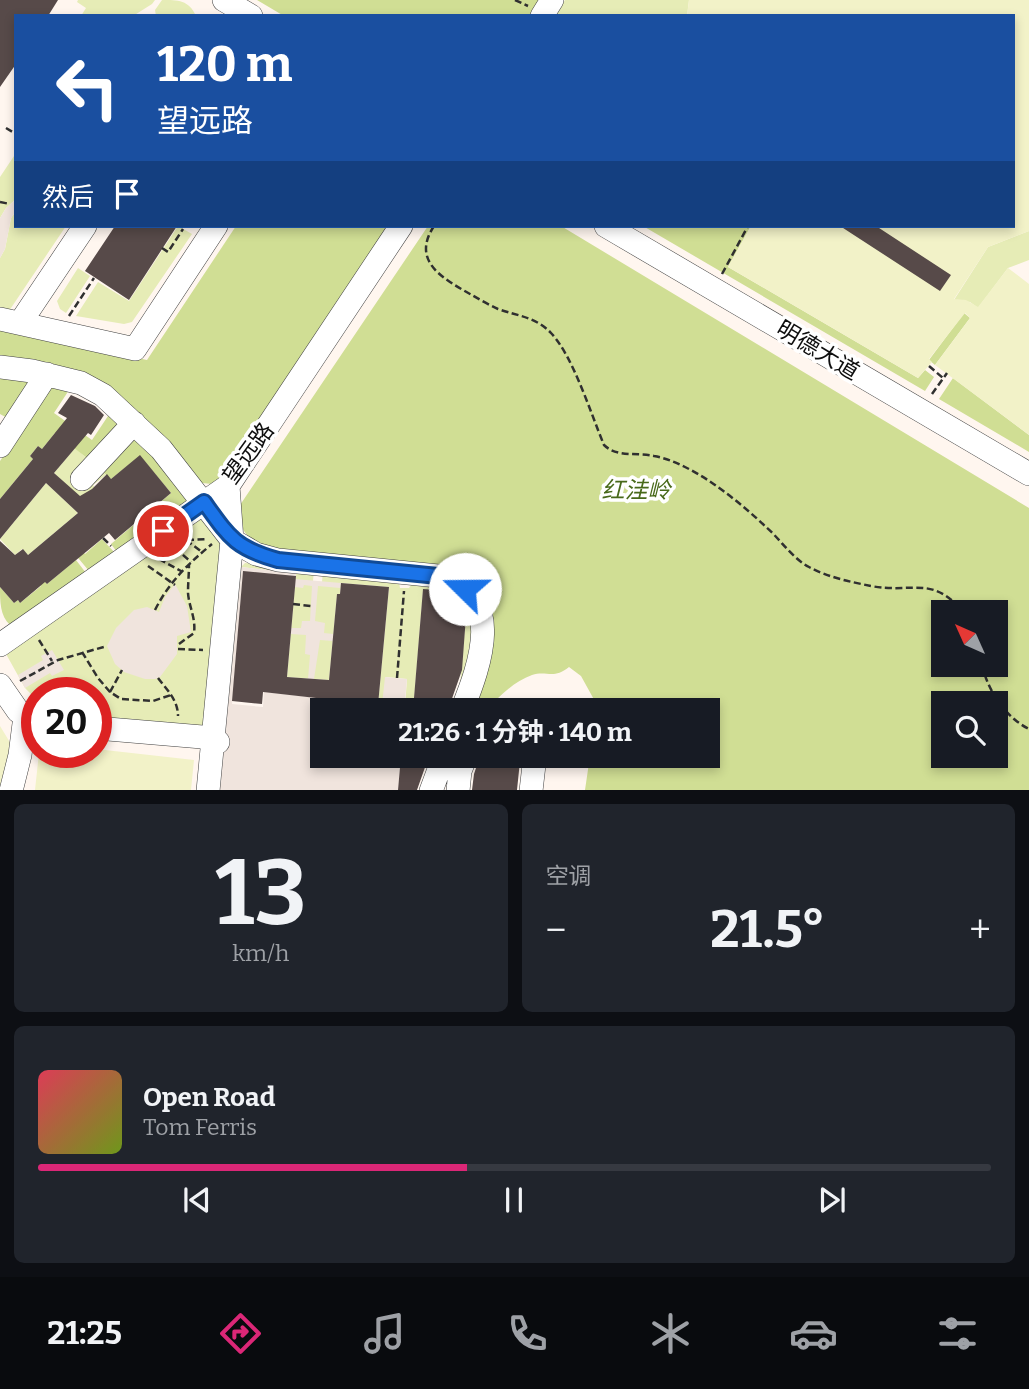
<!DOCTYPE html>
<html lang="zh">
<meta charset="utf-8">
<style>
:root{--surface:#171b24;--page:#20242c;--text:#f1f3f6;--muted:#9ea1a6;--line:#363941;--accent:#db2777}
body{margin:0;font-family:Bitter,"Noto Sans SC",serif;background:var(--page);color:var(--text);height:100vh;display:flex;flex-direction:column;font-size:26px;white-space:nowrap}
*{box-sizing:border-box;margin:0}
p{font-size:23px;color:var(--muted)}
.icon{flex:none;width:38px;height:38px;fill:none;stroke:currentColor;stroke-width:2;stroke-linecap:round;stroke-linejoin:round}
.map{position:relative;height:790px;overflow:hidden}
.details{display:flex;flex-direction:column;gap:14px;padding:14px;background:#0d0f14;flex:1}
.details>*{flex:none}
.top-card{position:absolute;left:14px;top:14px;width:1001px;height:214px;border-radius:0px;box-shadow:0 4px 10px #0003;background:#1a4fa0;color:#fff;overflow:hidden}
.needle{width:46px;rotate:315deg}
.tools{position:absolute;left:931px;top:600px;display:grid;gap:14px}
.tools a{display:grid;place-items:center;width:77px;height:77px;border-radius:0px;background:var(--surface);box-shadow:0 4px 10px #0003;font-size:35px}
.speed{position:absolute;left:21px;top:677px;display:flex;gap:14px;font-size:35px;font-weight:700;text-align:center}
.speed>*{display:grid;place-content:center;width:91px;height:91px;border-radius:50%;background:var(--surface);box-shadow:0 4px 10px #0003;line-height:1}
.speed .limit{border:10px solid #d22;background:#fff;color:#111}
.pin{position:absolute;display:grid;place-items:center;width:60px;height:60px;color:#fff;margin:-30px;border:4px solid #fff;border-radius:50%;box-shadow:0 2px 7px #0007}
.me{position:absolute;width:77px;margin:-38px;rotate:292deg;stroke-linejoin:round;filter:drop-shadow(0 0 5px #0008)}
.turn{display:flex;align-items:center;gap:24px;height:147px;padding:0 28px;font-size:32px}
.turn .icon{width:91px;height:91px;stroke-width:2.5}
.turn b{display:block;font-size:49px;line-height:60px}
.then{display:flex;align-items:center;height:66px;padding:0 28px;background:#0003;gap:14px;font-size:26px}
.big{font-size:52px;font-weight:700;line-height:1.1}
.details .card{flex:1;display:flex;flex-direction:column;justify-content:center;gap:10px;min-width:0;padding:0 24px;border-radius:10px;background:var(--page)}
.details .dial{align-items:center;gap:0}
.dial b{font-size:91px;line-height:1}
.song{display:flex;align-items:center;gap:21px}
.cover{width:84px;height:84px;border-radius:10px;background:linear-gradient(135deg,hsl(350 70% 55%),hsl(80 70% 35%))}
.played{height:7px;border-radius:4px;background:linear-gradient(90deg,var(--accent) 45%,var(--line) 45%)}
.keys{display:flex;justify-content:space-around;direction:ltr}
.heat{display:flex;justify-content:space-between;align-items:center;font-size:38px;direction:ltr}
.details .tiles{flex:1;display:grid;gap:14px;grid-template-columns:1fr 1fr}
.card:last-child{grid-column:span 2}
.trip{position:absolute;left:310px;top:698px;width:410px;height:70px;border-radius:0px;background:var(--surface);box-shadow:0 4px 10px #0003;font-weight:700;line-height:70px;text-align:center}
.tab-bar{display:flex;height:112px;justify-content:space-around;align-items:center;background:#090b0e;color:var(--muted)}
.tab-bar .icon{width:49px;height:49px}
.tab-bar .current{color:var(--accent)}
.tab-bar b{font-size:32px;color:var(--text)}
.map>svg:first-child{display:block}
.green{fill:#e6ecb6}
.forest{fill:#d0de94;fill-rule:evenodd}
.pitch{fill:#f2f2c8}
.plaza{fill:#f0e4dd}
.building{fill:#574a49}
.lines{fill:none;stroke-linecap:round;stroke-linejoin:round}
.minor-casing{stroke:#414141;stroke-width:24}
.path{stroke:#303030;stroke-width:2.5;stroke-dasharray:7 3.5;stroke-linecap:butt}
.minor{stroke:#fff;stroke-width:23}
.route-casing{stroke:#114b97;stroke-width:18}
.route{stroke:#1a73e8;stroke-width:12}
.labels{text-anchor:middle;stroke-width:7;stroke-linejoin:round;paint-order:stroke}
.street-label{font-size:23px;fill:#0e0e0e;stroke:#fff}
.park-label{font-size:23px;font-style:italic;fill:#48691a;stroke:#fff}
</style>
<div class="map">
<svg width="1029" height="791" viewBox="0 0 1029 791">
<rect width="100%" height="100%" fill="#fff6ef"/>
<path class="green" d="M78 0H155L152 4 133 16H81L86 8 77 2Z
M162 0C178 0 189 0 196 16H156L155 10Z
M565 0H689L687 16H554Z
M16 153V199L6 208 0 218V177Z
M16 211V226H66L9 311 0 310V258L5 249 11 218Z
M178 226 192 234 132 322 124 324 76 316 98 282 129 301Z
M1029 231V260L1008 268 978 308 970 302 954 300 988 247Z
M78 268 90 276 66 313 60 309 57 301Z
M75 448 106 475 93 485 97 491 84 502 54 473Z
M46 483 78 513 28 555 22 549 15 555 0 539Z
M200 517 224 537 204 725 198 727 96 718V693H37V700L25 688 6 654Z
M245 563 314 570 313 581 322 582 323 571 396 578 399 582 400 588H409L414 580C426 581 441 580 451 585 495 607 467 678 455 710H452L453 698 459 697 466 615 460 614 461 603 455 602 456 592 423 590 414 700H412L411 706H405L407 679 386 677 383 705H378L389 587 341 583 340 594 337 595 329 680 287 677 296 573 241 567Z"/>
<path class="forest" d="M257 0H544L533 16H284Z
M236 226H390L224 474 212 484 202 483 113 393 0 359V329L147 360Z
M428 226H561L1029 508V790H585L590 756H707V710H596L597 705 581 676 569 667C553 680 547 670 532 675 518 680 506 690 495 701L477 699 480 597 270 550C246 535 242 537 238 508ZM943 612H996V665H943ZM943 704H996V756H943Z
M643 226H751L728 267 918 378 925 370 934 377 925 391Z
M964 313 970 318 935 365 929 360Z
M0 374 32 382 9 419 0 414Z
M953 378 1029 435V452L939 399Z
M52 385 71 387 54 413 92 440 110 413 120 421 92 462 55 433 42 449 38 446 30 456 33 459 0 499V461Z
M136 435 188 501 117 552 111 544 171 493 140 456 111 479 98 468Z
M102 539 115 553 89 571 74 553 80 548 85 554Z
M76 560 86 573 10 625C0 616 0 601 0 587L14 603 18 600 20 603 41 586 39 583 43 579 47 584Z"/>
<path class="pitch" d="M689 0H1029V231L988 247 954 299 966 300 978 307 1008 268 1029 284V435L935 365 970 318 965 313 929 359 932 362 918 378 728 267 751 226H1013V16H687Z
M0 726 11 744 1 791 0 790Z
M96 749 194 760 191 790H35L39 753 96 752Z"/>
<path class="plaza" d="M16 199V211L11 218 5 249 0 258V218L6 208Z
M241 567 296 573V576L243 572 232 704 263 707 264 692 382 705 385 677 407 679 404 710H322V756H401L398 790 213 791Z
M295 579 341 583 340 588 318 586 315 621 325 623 324 633 333 634V641L320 640 314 679H308L310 655 305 654 306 635 291 634V628H301L302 621H310L312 586 304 585 303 588 295 587Z
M175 584 187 606 191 632 177 636V654L160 677 155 679H145L124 672 115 664 107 646 116 628 134 610 147 607 159 612 165 597Z
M52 650 64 670 52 676 50 673 25 688 18 675 43 660 41 656Z"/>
<path class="building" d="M0 0H58L48 16H16V64L0 87Z
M115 226H177L129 300 85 271Z
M840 226H876L951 275 940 291Z
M71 395 95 406 104 415 91 435 88 433 54 473 80 496 92 489 107 474 111 479 140 455 171 493 115 540 109 533 47 584 45 582 20 603 18 600 14 603 0 587V541L15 555 23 549 28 555 78 513 46 483 0 539V499L33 459 30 456 38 446 42 449 67 418 58 413Z
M243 571 296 576 287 677 329 680 337 594H340L341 583 389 587 378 705 263 692 262 704 232 701Z
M423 589 436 590 452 597 455 602 461 605 460 614 466 616 462 670 448 710H413Z
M401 756H429L417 790H398Z
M483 757 520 761 517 790H472L474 774 477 765 482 766Z"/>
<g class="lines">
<g class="minor-casing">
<path id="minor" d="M224 0 251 16
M542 16 552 0
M606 226 1029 474
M0 319 135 349 216 226
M20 323 85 226
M0 367 32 371 81 383 103 395 161 449 232 540 256 554 278 560 438 576C507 593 480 665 462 710
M0 446 47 374
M82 479 134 423
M0 645 228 486 401 226
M0 685 18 711 37 722
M96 728 214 738 218 742
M11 791 20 755 25 716
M208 791 232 540 228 486
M431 791 444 756
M458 791 460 771 466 756
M531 791 535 756"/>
</g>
<path class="path" d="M515 0 528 6
M6 128 16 134
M0 202 10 204
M434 226C411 261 442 278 470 294 479 299 489 305 498 309 518 316 536 317 551 333 573 356 591 414 604 445 617 458 637 452 654 456 665 458 675 462 685 467 712 480 744 506 766 527 781 540 792 558 809 567 827 577 851 582 871 586 911 594 932 574 963 612
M162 248 168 252 183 229
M722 274 748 226
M69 316 94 278
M929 366 943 378
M932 394 947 373
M103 538 111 546
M186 540 202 552
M187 540 208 539
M175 548 191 562
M159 559 181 571
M148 566 175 585
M293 604 311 606
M155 610C169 582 188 564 212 544
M39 640 52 661
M179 644 194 633C196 618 189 607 188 593 188 583 189 574 189 564
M178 649 203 650
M82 652 98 678 110 692 121 699 153 701 171 695
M982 665C988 691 1005 717 1029 729
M158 678C167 690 178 700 178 716
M397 678 404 591
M20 681 58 660 107 646
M110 692 122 670
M500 759V756"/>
<use href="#minor" class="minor"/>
</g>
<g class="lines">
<g class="route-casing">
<path id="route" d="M163 531 204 502C229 537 235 548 278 560L438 576 451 579 465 589"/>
</g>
<use href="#route" class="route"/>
</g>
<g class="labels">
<g class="street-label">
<text transform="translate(818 350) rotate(31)" y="8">明德大道</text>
<text transform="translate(248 453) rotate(-54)" y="8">望远路</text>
</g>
<g class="park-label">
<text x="636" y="498">红洼岭</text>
</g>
</g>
</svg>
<div class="tools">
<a><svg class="needle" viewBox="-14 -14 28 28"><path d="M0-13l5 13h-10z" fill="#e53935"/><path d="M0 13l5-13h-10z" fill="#9ea1a6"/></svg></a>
<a><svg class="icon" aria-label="search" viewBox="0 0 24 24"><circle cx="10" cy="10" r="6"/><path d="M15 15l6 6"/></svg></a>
</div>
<div class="speed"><div class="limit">20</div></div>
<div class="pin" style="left:163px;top:531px;background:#d93025"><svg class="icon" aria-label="arrive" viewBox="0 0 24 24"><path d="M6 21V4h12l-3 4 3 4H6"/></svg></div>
<svg class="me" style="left:465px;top:589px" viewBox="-20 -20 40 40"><circle r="19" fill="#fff"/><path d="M0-13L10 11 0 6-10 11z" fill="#1a73e8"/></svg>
<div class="trip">21:26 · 1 分钟 · 140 m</div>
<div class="top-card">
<div class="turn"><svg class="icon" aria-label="left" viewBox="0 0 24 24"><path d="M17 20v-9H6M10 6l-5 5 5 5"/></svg><div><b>120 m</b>望远路</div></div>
<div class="then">然后<svg class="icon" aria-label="arrive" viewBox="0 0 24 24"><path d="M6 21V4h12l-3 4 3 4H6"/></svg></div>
</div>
</div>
<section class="details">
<div class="tiles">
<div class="card dial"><b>13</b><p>km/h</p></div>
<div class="card"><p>空调</p>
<div class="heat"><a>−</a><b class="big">21.5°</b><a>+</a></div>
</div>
<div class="card">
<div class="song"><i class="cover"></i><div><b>Open Road</b><p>Tom Ferris</p></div></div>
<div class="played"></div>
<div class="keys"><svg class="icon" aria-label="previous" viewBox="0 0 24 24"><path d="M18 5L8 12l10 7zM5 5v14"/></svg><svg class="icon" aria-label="pause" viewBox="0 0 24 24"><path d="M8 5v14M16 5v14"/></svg><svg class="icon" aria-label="next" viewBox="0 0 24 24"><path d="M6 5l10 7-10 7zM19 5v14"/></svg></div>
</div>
</div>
</section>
<nav class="tab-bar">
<b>21:25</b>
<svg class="icon current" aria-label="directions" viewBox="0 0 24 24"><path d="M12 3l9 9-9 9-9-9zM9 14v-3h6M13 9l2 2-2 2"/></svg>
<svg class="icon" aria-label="music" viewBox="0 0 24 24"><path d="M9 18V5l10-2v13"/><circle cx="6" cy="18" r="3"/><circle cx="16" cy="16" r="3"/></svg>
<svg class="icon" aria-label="phone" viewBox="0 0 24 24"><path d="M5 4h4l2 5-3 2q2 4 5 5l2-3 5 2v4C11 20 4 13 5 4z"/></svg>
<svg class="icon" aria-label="climate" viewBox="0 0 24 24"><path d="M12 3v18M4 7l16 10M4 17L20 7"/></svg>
<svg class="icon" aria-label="car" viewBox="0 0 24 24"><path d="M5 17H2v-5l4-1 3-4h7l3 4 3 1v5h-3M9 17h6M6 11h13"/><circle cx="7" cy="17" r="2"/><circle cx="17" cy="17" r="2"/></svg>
<svg class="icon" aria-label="filters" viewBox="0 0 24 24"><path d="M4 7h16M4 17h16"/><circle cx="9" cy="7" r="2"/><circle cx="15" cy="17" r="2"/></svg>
</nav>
